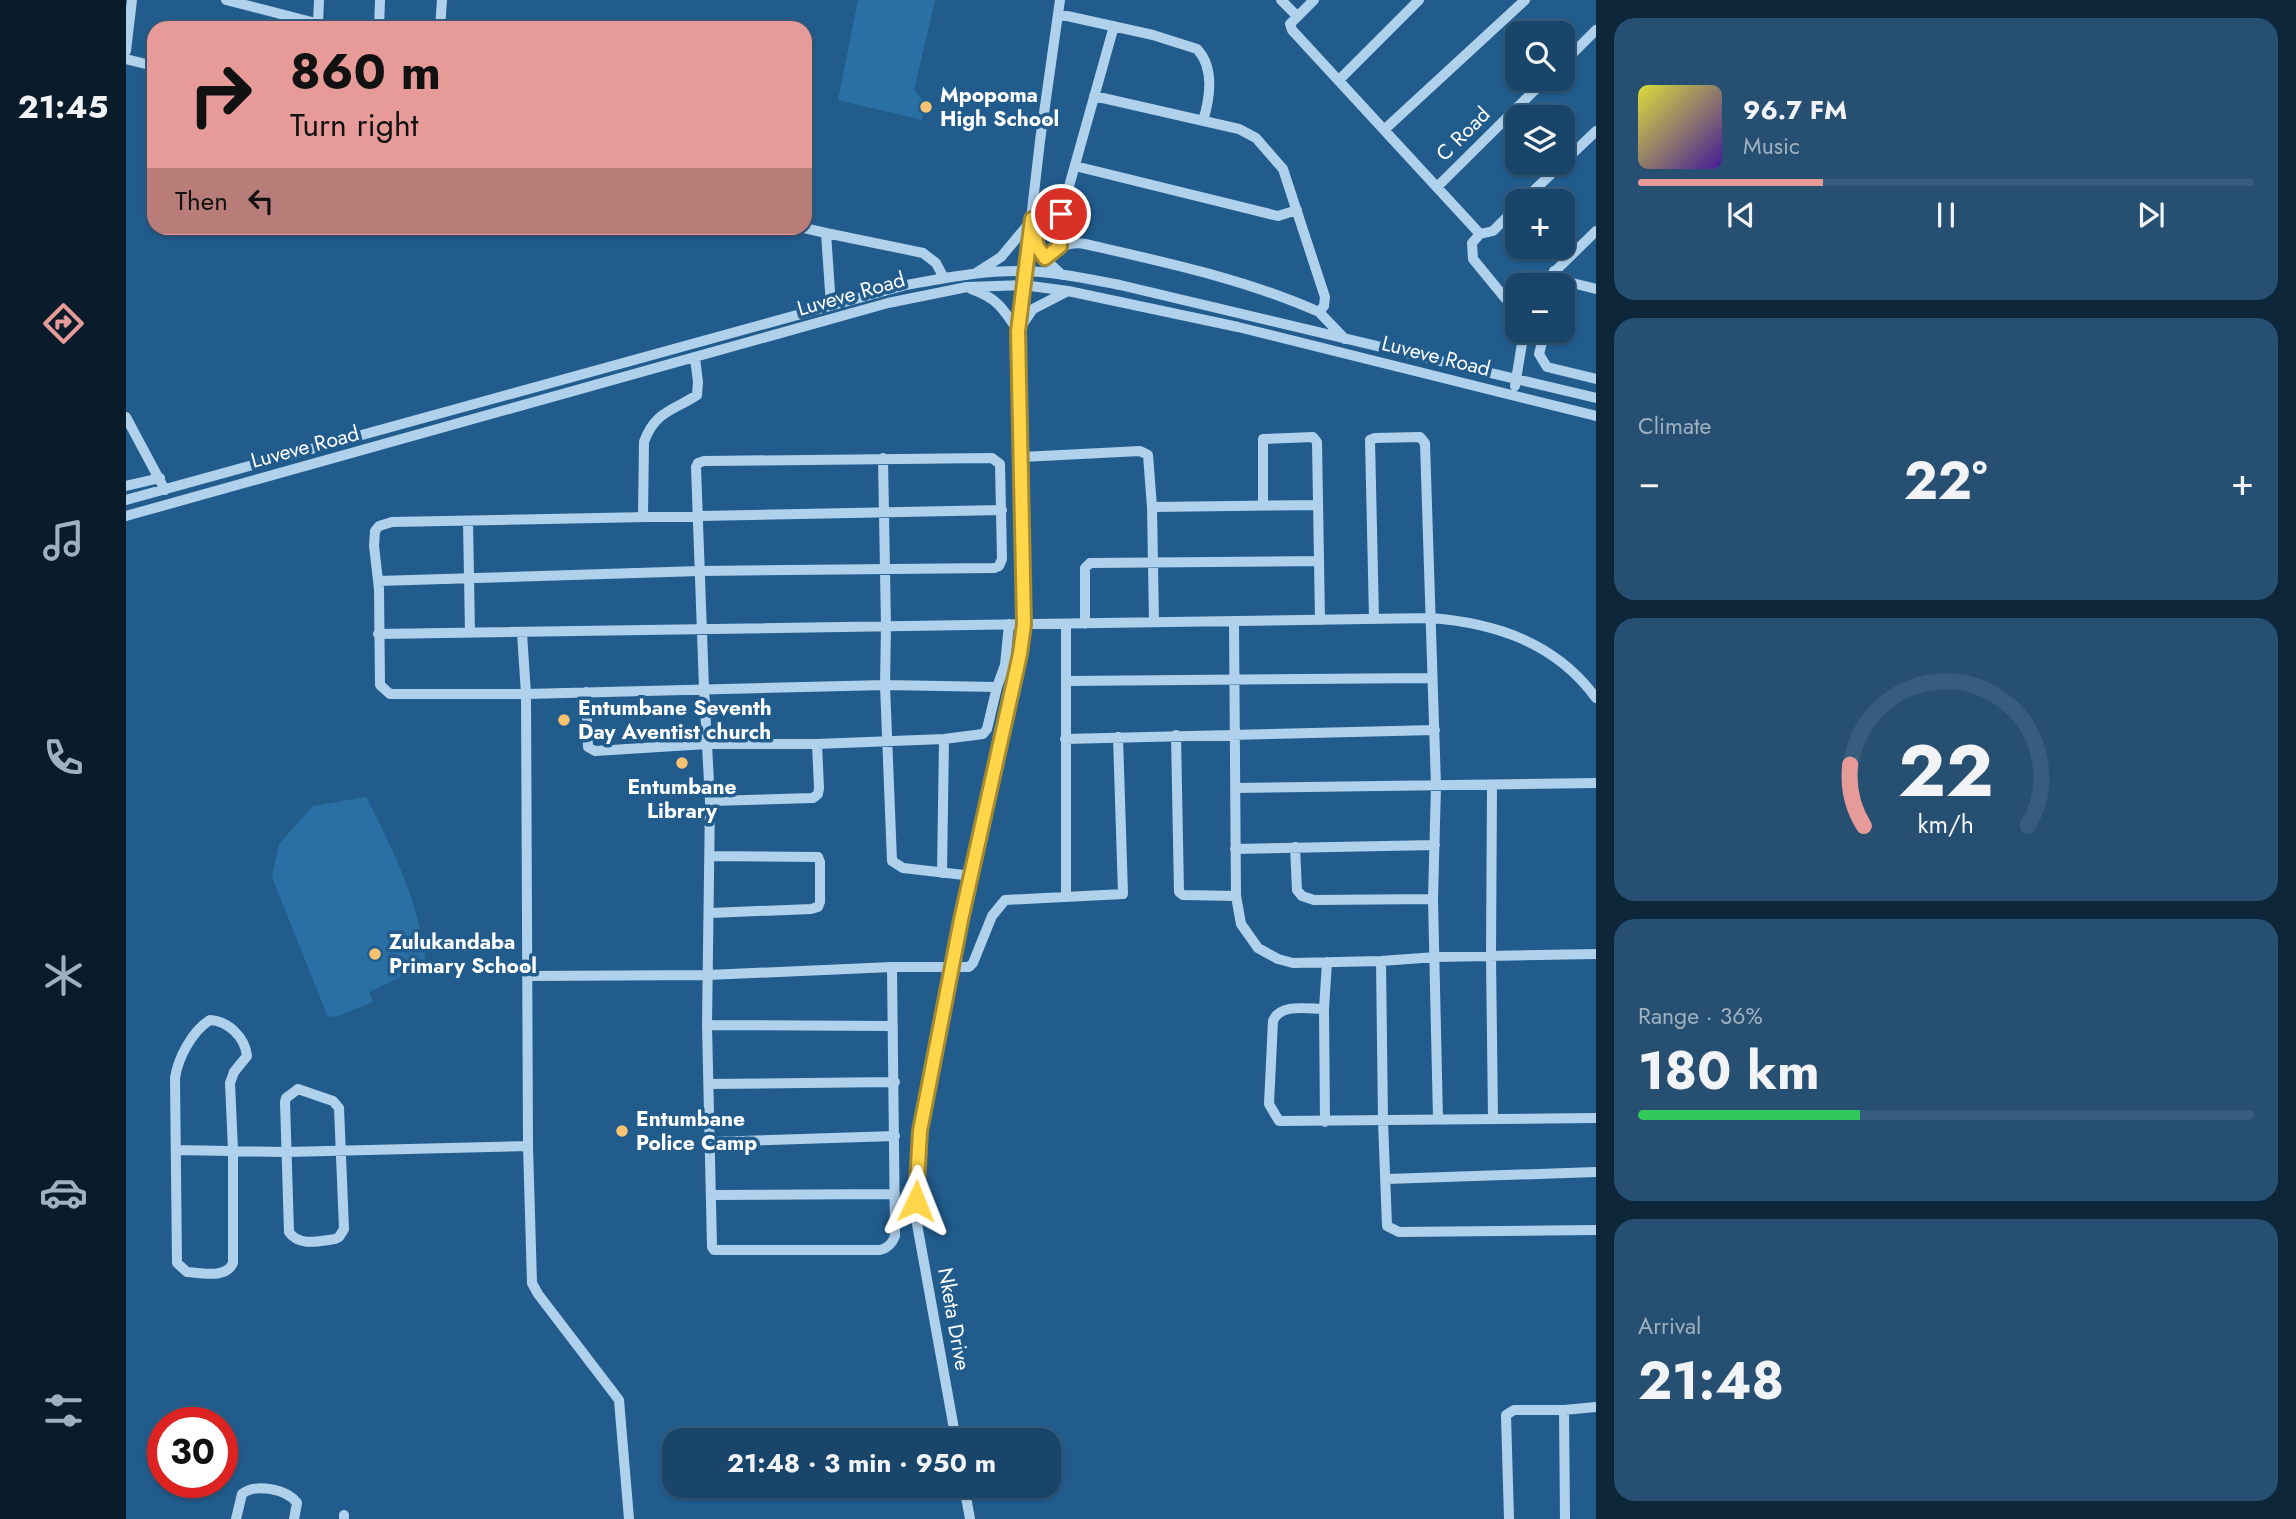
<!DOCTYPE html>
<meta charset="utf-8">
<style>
:root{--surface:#19456a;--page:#264f72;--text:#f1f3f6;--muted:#9fb1c1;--line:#375d7e;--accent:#e69b98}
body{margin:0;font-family:Jost,sans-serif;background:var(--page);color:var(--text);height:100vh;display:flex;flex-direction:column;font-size:26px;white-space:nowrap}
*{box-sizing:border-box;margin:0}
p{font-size:23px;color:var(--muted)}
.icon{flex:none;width:38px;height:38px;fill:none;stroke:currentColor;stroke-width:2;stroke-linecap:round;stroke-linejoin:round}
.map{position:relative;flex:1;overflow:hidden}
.panel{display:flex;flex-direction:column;gap:18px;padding:18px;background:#0e263a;width:700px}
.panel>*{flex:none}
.guide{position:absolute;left:21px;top:21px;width:665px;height:214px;border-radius:21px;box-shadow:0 2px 5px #0004,0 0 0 2px var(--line);background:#e69b98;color:#111;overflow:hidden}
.buttons{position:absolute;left:1379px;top:21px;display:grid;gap:14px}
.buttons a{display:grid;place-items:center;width:70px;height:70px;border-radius:14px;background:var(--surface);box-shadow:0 2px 5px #0004,0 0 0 2px var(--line);font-size:35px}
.speed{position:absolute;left:21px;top:1407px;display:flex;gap:14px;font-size:35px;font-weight:700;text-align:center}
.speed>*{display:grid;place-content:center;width:91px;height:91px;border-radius:50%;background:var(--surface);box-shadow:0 2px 5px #0004,0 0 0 2px var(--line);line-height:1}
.speed .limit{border:10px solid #d22;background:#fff;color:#111}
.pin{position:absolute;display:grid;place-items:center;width:60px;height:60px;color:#fff;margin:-30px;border:4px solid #fff;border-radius:50%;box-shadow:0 2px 7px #0007}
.me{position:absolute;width:77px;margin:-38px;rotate:2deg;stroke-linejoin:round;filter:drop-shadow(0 0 5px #0008)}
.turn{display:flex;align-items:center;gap:24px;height:147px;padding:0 28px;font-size:32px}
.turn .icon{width:91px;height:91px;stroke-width:2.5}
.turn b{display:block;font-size:49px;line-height:60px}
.then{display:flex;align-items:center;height:66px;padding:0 28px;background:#0003;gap:14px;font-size:26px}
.big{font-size:52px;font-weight:700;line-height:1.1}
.panel .widget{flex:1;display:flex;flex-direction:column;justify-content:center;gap:10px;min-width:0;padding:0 24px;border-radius:21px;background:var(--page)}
.panel .dial{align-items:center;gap:0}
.dial svg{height:182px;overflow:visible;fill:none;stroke:var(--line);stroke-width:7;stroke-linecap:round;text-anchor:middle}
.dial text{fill:var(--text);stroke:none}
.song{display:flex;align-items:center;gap:21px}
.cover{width:84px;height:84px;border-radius:10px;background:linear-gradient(135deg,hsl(60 70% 55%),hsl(260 70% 35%))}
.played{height:7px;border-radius:4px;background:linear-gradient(90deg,var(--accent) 30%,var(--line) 30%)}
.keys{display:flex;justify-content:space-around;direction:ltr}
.heat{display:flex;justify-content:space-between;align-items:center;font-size:38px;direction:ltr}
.charge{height:10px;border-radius:5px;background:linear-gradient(90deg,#34c759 36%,var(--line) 0)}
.trip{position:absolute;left:536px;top:1428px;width:399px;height:70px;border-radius:21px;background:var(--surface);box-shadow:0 2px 5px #0004,0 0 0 2px var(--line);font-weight:700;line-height:70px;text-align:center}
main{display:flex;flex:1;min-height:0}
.dock{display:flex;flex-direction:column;width:126px;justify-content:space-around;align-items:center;background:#0a1c2a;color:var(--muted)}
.dock .icon{width:49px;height:49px}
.dock .on{color:var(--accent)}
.dock b{font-size:32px;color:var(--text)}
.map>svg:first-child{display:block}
.green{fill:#2b70a5}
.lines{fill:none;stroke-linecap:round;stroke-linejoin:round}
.minor{stroke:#b0d1ec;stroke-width:10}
.route-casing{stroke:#a68a30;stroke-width:18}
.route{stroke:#ffd54a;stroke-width:12}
.poi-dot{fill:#f8c272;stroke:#215c8d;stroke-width:2.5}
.labels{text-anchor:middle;stroke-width:7;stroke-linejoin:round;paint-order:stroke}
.poi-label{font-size:21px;font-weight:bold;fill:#fff;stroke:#215c8d;text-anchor:start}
.street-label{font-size:21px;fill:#fff;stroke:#215c8d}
</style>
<main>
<nav class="dock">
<b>21:45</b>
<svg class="icon on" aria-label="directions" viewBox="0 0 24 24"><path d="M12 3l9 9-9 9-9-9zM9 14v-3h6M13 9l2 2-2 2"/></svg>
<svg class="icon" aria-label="music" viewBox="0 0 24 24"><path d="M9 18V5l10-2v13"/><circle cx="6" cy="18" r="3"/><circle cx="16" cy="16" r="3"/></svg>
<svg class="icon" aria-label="phone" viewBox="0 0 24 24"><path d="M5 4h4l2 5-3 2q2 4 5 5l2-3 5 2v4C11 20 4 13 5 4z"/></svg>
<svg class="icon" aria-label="climate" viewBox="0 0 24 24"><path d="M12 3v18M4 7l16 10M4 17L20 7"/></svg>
<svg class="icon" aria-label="car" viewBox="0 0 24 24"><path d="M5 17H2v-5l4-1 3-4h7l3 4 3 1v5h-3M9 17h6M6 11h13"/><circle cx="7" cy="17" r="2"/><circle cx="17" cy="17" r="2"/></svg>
<svg class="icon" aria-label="filters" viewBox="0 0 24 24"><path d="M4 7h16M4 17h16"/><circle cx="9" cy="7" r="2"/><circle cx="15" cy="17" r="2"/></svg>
</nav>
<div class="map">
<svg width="1470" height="1519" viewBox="0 0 1470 1519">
<rect width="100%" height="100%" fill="#215c8d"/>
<path class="green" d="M732 0H809L788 90 798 101 796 120 712 100Z
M240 797C267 849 295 907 300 965L243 992 247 1002 212 1016 202 1017 146 877 153 844 187 806Z"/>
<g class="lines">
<path class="minor" d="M100 0 209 28
M1155 0 1171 16
M1188 0 1164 24 1166 30 1354 234 1367 231 1391 207
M932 14 1027 35 1071 49C1089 68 1084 98 1077 121
M192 24 193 0
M253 28 254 0
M314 28 316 0
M0 51 6 0
M0 59 28 66
M1437 63 1470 30
M1214 79 1293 0
M1258 130 1399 0
M949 166 1152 216 1171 210
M1311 187 1420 79
M1397 201 1470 131
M907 227 914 254 936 275
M678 228 700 233 705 306
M700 233 797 253 810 263 818 278
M1354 234 1346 243 1347 259 1379 298 1391 305
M935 246 931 229 933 222 988 26
M919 259C932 248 942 241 959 244 1038 262 1119 279 1193 312L1198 306 1199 297 1157 169 1130 138 1113 129 968 96
M1428 271 1434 280 1470 289
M850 273 875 257 905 221
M1415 285 1470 231
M845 289C871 298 877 308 892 331
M1193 312 1219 339
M894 328 907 309 942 291
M1419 331 1413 354 1421 367 1470 379
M1389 386 1398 331
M0 417 39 490
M896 457 1014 451 1022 455 1026 507 1028 622
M757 458 760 627 759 685 766 861 777 868 847 876
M0 486 34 478
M0 500 780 285C819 278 858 270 898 271 930 272 962 279 994 285L1470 398
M1137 505V439L1187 437 1191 442 1194 620
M1026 507 1192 505
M0 516 762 303 841 287 897 285 942 291 1112 327 1470 416
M517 516 518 442C529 411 547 411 571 395L572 382 569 358
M342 521 344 633
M252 581 574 571 868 568 873 566 876 559 874 464 866 458 578 461 572 463 570 467 578 688 584 801 581 1025 586 1247 588 1250H754C762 1248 766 1244 769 1236L766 967
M1248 619 1244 440 1249 438 1294 437 1299 443 1310 786 1307 899 1312 1119
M1108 622 1110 896 1115 924 1132 948 1152 959 1167 963 1255 961 1310 957 1470 954
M940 624V896
M959 624V568L964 563 1193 561
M396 633 400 694 402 1146 406 1283 412 1294 493 1400 503 1519
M252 634 1305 618C1370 623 1430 643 1470 698
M940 681 1306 678
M871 687 759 685 400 694H264L254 685 253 589 248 546 249 531 253 526 266 522 876 510
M460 692 462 747 469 751 581 744H691L818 739 857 734 861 729 871 687 879 665 883 624
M1050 735 1053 892 1057 895 1110 896
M939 739 1309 730
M1366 785 1365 956 1367 1119
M1109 788 1470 783
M584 801 687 798 692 794 693 788 691 744
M1169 847 1171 890 1176 896 1188 900 1307 899
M1109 849 1309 845
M584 856 692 857 694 862V902L692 907 685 909 584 913
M816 873 818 739
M1255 961 1257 1121 1261 1226 1273 1232 1470 1230
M402 976 582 975 766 967H843L847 963 866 916 879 900 997 894 992 737
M1198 1009C1182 1009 1154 1003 1147 1021L1143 1104 1153 1121 1470 1118
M84 1020C102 1021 119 1037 121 1056L108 1072 104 1083 107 1150V1263C100 1279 76 1273 61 1272L51 1263 49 1078C52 1058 66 1031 84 1020Z
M581 1025 767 1026
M583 1084 769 1082
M172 1089 207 1101 213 1108 218 1229 213 1237 209 1239C194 1241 173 1247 163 1232L159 1102 160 1098Z
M1199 1122 1198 1009 1201 962
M583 1142 769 1136
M51 1150 161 1152 402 1146
M1261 1179 1470 1172
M586 1195 769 1194
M1438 1410 1439 1519
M830 1440 791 1224V1179L794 1131 836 920 894 654 898 624V545L892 331 914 141 934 0
M838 1486 844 1519
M110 1519 116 1494C129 1483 161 1489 171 1503L168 1519
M218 1519V1515
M1383 1519 1380 1415 1388 1410H1438L1470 1407"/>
</g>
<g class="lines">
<g class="route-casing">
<path id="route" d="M790 1201 794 1131 835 920 894 654 898 624 892 331 906 219 911 246 919 258 934 246 931 229 935 214"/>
</g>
<use href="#route" class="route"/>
</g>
<g class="poi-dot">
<circle cx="800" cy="107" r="7"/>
<circle cx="438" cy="720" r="7"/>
<circle cx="556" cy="763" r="7"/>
<circle cx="249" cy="954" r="7"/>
<circle cx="496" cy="1131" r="7"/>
</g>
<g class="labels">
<g class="poi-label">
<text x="814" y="102">Mpopoma<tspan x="814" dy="24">High School</tspan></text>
<text x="452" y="715">Entumbane Seventh<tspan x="452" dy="24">Day Aventist church</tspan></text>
<text x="556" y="794" text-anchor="middle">Entumbane<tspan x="556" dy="24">Library</tspan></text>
<text x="263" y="949">Zulukandaba<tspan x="263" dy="24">Primary School</tspan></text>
<text x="510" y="1126">Entumbane<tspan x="510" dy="24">Police Camp</tspan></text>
</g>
<g class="street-label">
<text transform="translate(1337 134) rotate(-45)" y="7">C Road</text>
<text transform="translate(725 294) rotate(-16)" y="7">Luveve Road</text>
<text transform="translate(1310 356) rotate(14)" y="7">Luveve Road</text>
<text transform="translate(179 447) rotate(-15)" y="7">Luveve Road</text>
<text transform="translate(828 1319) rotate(80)" y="7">Nketa Drive</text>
</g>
</g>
</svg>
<div class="buttons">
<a><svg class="icon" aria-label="search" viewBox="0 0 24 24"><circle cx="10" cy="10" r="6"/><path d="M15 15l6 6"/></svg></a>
<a><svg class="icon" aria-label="layers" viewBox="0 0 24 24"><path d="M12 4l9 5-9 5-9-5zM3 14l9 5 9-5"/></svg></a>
<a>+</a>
<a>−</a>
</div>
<div class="speed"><div class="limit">30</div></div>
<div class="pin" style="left:935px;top:214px;background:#d93025"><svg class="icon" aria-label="arrive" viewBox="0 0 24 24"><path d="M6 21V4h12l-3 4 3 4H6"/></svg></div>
<svg class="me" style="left:790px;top:1201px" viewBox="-20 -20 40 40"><path d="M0-17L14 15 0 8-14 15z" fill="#ffd54a" stroke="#fff" stroke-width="4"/></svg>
<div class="trip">21:48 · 3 min · 950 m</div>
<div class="guide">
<div class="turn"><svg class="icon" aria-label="right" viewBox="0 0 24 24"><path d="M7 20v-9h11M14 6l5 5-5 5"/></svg><div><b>860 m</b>Turn right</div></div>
<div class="then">Then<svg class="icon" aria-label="left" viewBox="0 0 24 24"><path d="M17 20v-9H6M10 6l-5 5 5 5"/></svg></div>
</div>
</div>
<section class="panel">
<div class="widget">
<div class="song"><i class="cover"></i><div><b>96.7 FM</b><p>Music</p></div></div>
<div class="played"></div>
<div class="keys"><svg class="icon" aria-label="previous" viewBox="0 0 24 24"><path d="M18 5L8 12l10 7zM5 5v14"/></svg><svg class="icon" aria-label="pause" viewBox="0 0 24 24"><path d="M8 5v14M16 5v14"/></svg><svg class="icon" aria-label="next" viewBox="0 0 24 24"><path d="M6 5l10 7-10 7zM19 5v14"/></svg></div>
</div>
<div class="widget"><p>Climate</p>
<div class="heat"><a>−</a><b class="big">22°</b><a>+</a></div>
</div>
<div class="widget dial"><svg viewBox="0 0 100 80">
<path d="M14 69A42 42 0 1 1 86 69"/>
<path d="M14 69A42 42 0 0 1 8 42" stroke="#e69b98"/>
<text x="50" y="56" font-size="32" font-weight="700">22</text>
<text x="50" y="72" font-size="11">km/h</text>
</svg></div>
<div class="widget"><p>Range · 36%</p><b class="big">180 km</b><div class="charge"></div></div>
<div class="widget"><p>Arrival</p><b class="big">21:48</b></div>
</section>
</main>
